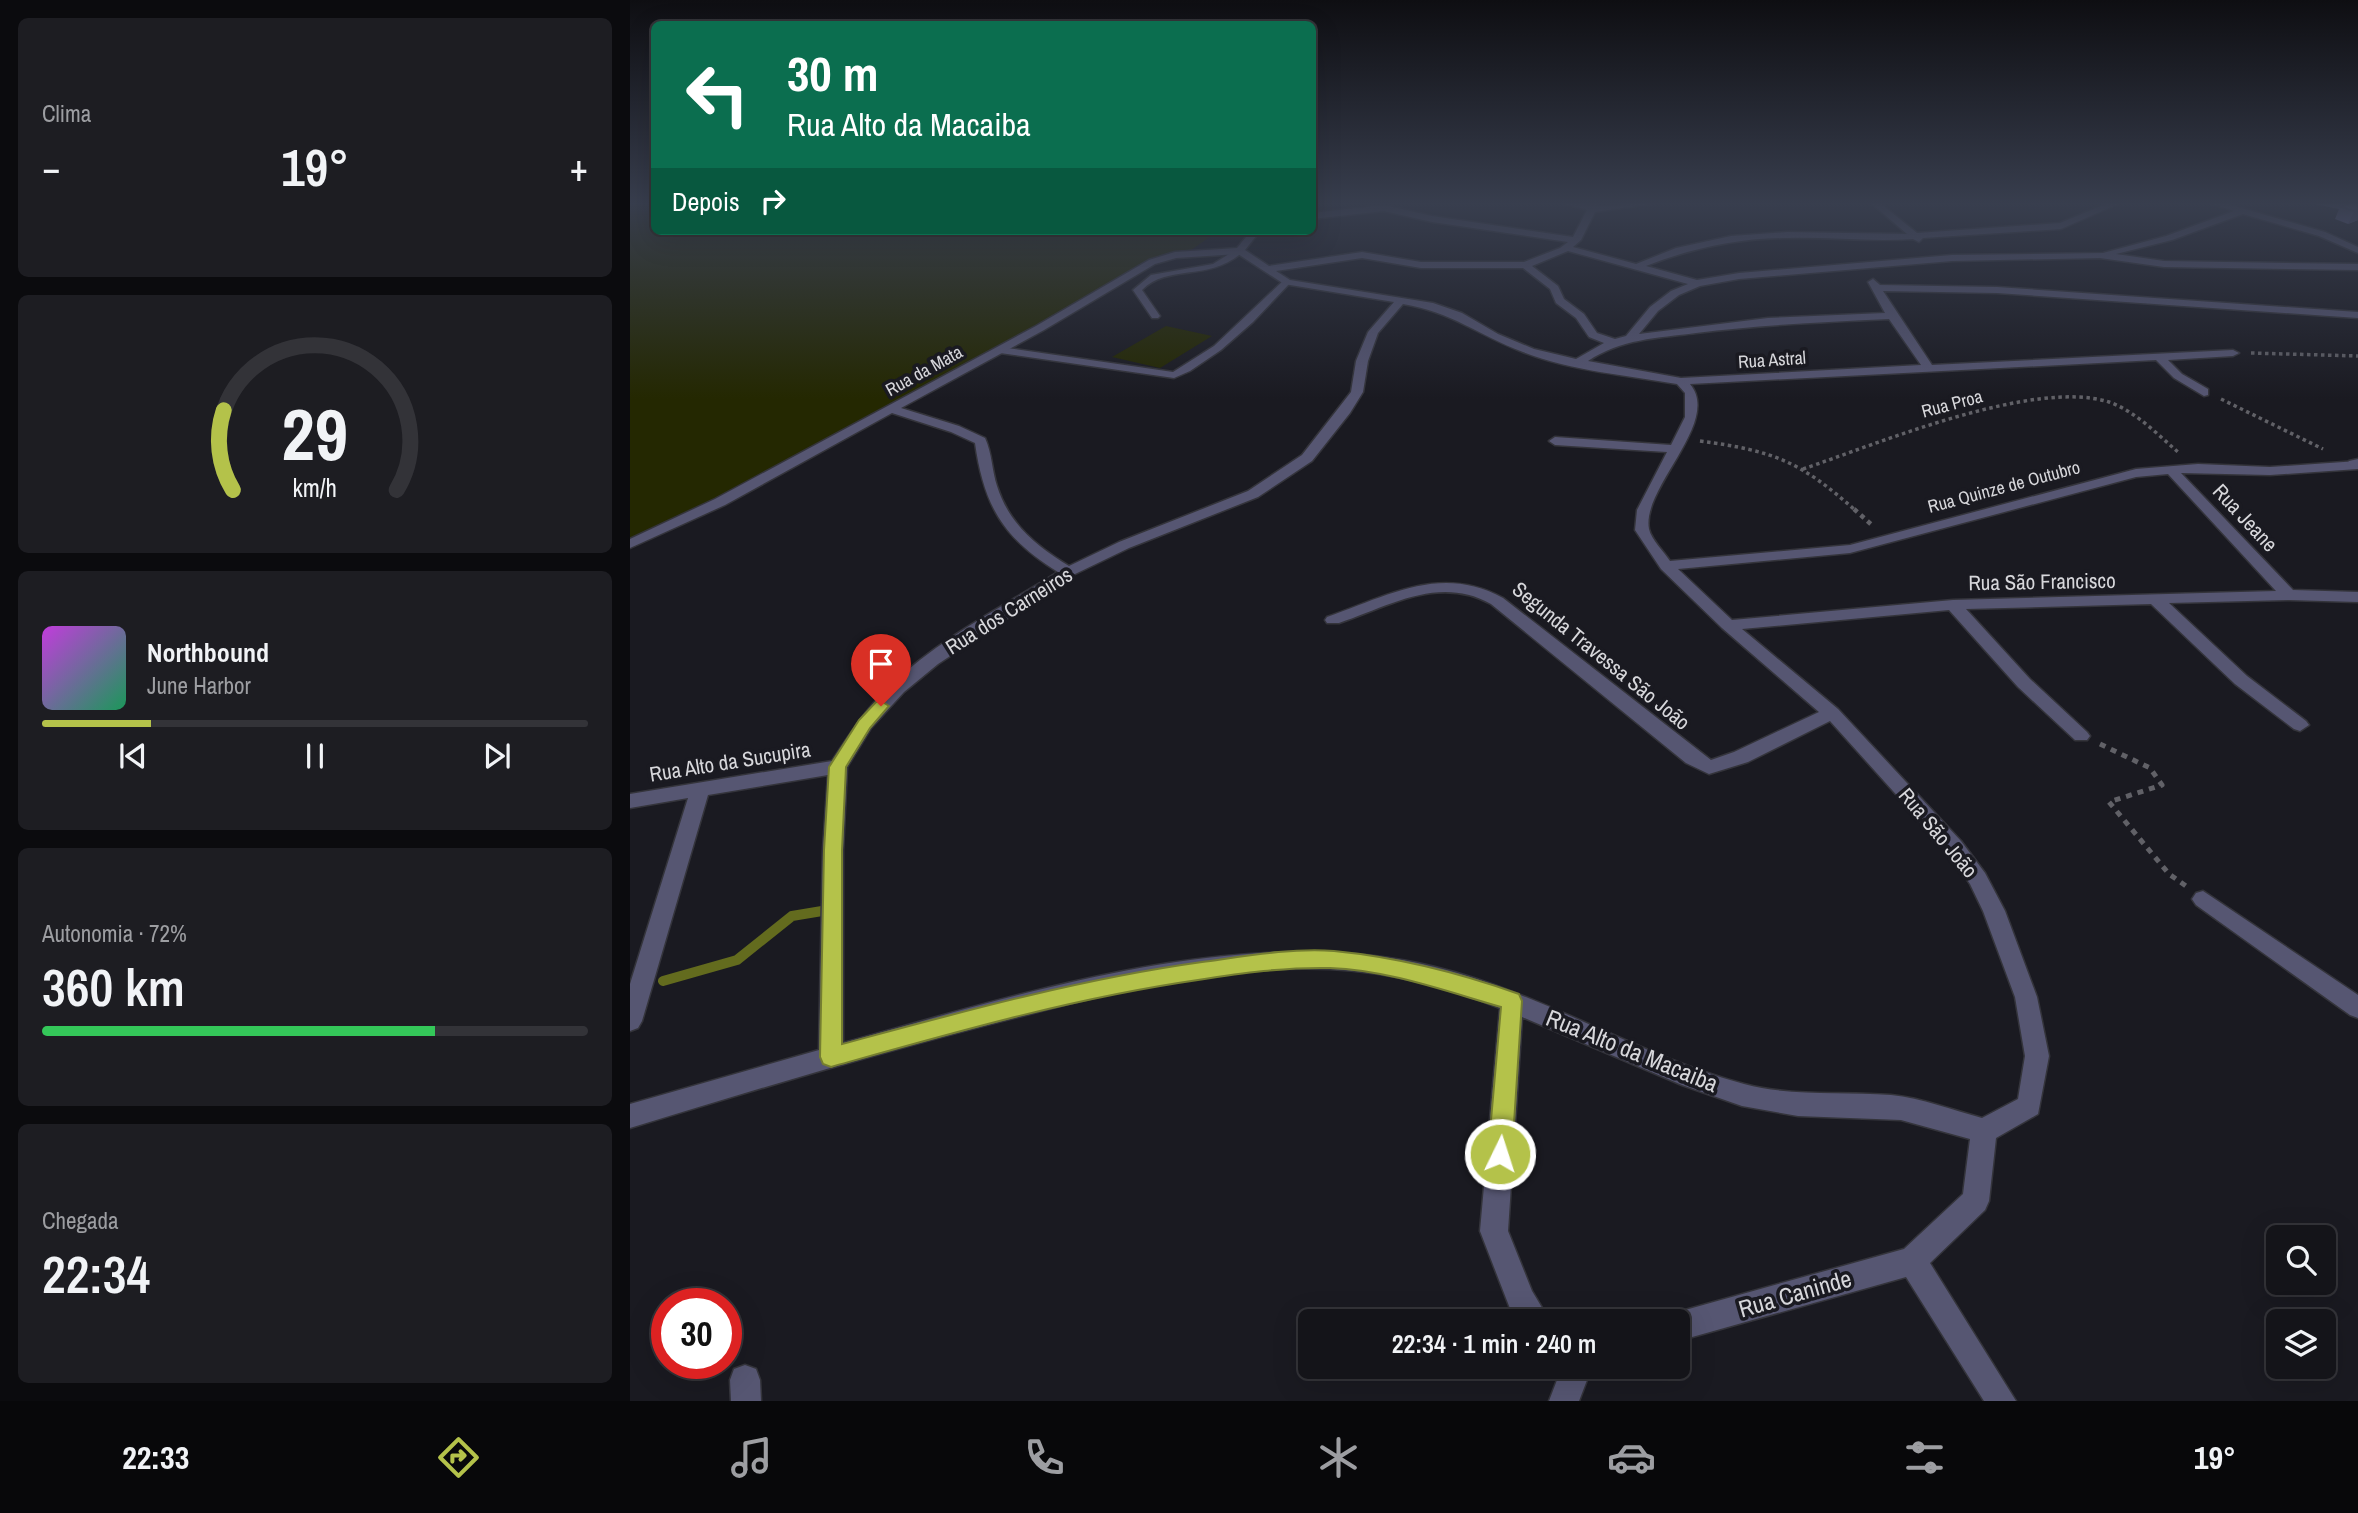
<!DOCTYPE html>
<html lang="pt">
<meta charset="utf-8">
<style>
:root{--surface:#141419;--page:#1d1d22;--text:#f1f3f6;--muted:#9d9ea2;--line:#333338;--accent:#b4c24a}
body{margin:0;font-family:"Archivo Narrow",sans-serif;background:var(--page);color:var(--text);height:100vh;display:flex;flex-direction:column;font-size:26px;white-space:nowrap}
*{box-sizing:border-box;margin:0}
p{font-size:23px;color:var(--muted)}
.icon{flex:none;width:38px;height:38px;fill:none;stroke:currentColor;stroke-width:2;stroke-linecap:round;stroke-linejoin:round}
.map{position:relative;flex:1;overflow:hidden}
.side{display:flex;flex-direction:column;gap:18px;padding:18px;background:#0b0b0e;width:630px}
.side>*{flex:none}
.banner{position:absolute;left:21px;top:21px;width:665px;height:214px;border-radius:10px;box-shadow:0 7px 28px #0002,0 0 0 2px var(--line);background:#0b6e4f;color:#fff;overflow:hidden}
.controls{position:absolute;left:1636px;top:1225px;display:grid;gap:14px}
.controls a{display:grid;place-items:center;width:70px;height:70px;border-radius:10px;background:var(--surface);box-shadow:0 7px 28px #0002,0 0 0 2px var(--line);font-size:35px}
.speed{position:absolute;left:21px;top:1288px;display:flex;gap:14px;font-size:35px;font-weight:700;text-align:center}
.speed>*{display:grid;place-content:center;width:91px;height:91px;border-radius:50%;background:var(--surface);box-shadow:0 7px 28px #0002,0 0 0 2px var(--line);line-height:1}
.speed .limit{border:10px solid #d22;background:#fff;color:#111}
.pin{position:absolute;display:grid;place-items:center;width:60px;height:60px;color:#fff;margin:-72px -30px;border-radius:50% 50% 50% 0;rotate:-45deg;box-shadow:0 0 7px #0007}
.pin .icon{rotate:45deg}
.me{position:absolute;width:77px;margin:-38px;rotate:4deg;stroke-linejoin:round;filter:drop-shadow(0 0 5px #0008)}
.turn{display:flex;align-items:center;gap:24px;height:147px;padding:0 21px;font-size:32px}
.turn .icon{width:91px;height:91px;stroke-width:2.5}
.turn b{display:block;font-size:49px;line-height:60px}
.then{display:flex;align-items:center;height:66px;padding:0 21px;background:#0003;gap:14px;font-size:26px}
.big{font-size:52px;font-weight:600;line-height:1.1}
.side .tile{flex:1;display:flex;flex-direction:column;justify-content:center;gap:10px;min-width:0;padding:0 24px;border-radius:10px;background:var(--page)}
.side .dial{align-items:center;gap:0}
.dial svg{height:182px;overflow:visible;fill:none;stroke:var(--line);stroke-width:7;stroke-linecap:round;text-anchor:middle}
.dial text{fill:var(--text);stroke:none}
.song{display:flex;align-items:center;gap:21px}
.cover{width:84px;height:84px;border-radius:10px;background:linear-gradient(135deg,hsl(290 70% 55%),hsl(150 70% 35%))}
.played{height:7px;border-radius:4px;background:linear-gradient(90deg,var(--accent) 20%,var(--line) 20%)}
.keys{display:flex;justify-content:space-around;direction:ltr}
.heat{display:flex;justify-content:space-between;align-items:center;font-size:38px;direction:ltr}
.charge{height:10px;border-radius:5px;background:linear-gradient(90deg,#34c759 72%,var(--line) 0)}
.trip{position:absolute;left:668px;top:1309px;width:392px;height:70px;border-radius:10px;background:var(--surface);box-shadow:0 7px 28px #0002,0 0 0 2px var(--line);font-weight:600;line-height:70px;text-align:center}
.dock{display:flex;height:112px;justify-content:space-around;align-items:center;background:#08080a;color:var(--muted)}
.dock .icon{width:49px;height:49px}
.dock .active{color:var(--accent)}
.dock b{font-size:32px;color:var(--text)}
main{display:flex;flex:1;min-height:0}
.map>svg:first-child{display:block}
.green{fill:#242801}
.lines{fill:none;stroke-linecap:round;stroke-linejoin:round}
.stream{stroke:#636b1e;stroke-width:10}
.service-casing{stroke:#34343b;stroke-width:3}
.minor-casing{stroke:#34343b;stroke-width:3}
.tertiary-casing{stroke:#34343b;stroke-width:3}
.path-far2{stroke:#616167;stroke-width:3.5;stroke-dasharray:3.5 3.5;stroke-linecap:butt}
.path-far1{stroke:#616167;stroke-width:4.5;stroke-dasharray:4.5 4.5;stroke-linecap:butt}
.path{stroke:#616167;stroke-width:5;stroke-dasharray:6 6;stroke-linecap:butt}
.service{fill:#565672;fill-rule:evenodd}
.minor{fill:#565672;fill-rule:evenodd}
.tertiary{fill:#565672;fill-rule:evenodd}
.wall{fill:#7673ad}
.shaded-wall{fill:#605e8d}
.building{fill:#8986c9;stroke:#605e8d;stroke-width:2}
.route{fill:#b4c24a;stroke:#757e30;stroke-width:2}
.labels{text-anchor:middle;stroke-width:7;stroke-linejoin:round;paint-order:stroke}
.far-street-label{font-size:18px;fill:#d7d7db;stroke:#1a1a21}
.street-label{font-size:21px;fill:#d7d7db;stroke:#1a1a21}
.near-street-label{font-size:24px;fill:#d7d7db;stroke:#1a1a21}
</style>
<main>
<section class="side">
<div class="tile"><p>Clima</p>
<div class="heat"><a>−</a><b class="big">19°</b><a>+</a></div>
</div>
<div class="tile dial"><svg viewBox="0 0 100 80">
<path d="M14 69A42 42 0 1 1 86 69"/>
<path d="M14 69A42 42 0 0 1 10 34" stroke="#b4c24a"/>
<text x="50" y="56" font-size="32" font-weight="700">29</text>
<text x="50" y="72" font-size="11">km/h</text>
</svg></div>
<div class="tile">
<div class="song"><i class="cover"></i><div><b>Northbound</b><p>June Harbor</p></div></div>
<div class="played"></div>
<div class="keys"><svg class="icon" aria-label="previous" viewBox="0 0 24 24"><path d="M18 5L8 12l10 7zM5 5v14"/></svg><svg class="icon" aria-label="pause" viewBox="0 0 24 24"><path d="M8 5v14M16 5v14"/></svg><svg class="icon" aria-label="next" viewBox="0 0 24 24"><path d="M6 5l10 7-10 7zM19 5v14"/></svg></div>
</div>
<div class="tile"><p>Autonomia · 72%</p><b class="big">360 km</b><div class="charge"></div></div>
<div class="tile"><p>Chegada</p><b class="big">22:34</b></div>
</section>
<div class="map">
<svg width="1728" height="1401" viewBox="0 0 1728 1401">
<rect width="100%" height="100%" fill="#1a1a21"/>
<path class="green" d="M0 203H24V231H588L557 253 529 256 92 501 0 543Z
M536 326 582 336 530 368 482 357Z"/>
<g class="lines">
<path class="stream" d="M33 981 107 960 162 916 192 911"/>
<g class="service-casing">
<path id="service" d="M607 249 614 251C578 283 539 263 512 290L530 316 528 318H522L503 290 521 275 583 264Z
M654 280 661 282 623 322 591 350 560 371 544 378 370 353 365 350 370 347 543 372 584 346Z"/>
</g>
<g class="minor-casing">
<path id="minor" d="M931 203 960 205 969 203 968 206 1026 203 965 212 951 240 943 247 1006 264 1046 248 1101 236 1157 232 1277 234 1241 203H1250L1287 233 1430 223 1478 203H1490L1431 229 1293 238 1289 242 1283 239C1242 242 1200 237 1158 238 1109 238 1062 248 1016 266L1067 280 1109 273 1322 255 1473 253 1536 236 1604 211 1580 203H1594L1695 232 1728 247V253L1689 236 1613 214 1542 240 1486 254 1534 261 1728 264V270L1534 267 1470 258 1322 261 1109 279 1070 286 1049 295 1028 311 1009 334 1138 318 1255 313 1238 282 1243 279 1250 285 1367 287 1728 312V318L1367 293 1253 291 1302 365 1603 350 1609 353 1603 356 1538 360 1552 374 1578 389V395L1574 396 1544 378 1526 360 1060 384C1092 422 1011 488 1019 529 1021 539 1034 552 1040 561L1220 545 1506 469 1568 464 1640 467 1728 461V469L1640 475 1551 473 1663 590 1728 592V602L1659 600 1539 603 1617 676 1676 721 1679 725 1670 731 1664 729 1605 684 1521 604 1336 609 1400 679 1457 732 1460 736 1457 740H1445L1388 687 1319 610 1112 629 1208 709 1331 841 1355 873 1375 911 1407 997 1419 1056 1408 1114 1366 1138 1359 1201 1355 1210 1300 1263 1386 1401H1354L1276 1277 1048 1341V1321H1036L1038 1317 1048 1312 1274 1249 1333 1194 1340 1139 1271 1120 1168 1116 1112 1106 1052 1085 892 1017 878 1231 902 1291 920 1321H888L881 1311 850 1231 870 1008C816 986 759 972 700 969 597 964 491 990 392 1016 260 1049 130 1088 0 1128V1104L189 1050 193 850 198 775 78 795 12 1021 8 1028 0 1031V984L58 798 0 808V794L202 761C220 734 237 707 262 684 309 639 372 607 428 572 373 538 354 506 345 443L321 432 262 413 95 505 0 548V539L85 499 406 326 519 260 545 252 607 248 621 231H630L615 250 639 266 732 252 791 262H894L930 248 938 242 802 222 754 211 682 219V213L754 205 802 216 943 237 957 210ZM938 251 1058 284 1041 291 1020 307 996 336 985 339 967 333 954 314 934 299 928 286 902 266ZM608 254 654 284 764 302 738 332 726 361 721 392 672 455 618 491 489 542 439 566C406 546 379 524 367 486 362 471 362 453 355 438L329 426 271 408 414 330 525 264 546 258ZM732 258 791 268H893L920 289 926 303 946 318 959 337 974 343 946 359 904 349 868 334 832 313 803 303 660 280 646 271ZM773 304C822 312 848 335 893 352 941 371 997 375 1047 384L1055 393V417L1041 445 925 437 919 441 925 445 1037 452 1007 510 1005 530 1031 569 1092 628 1189 712 1104 752 1081 760 873 598C811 564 758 596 697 617L695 620 697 623H709C760 606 809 575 861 604L1056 763 1079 774 1118 762 1200 721 1317 851 1340 884 1353 911 1385 997 1395 1056 1388 1099 1352 1118C1322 1110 1292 1098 1261 1095 1211 1091 1162 1097 1114 1084 1007 1055 912 993 805 967 616 920 396 993 213 1043V850L217 767 241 728 274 692 308 664 443 575 499 548 628 497 682 461 720 413 733 392 738 361 748 333ZM1259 319 1291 365 1051 378 958 361C991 339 1027 338 1066 333 1130 325 1194 322 1259 319ZM1538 474 1646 591 1323 600 1102 620 1048 569 1220 553 1506 477Z
M1573 891 1728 995V1018L1720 1015 1566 905 1562 899 1566 893Z
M115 1365 126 1369 130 1380 131 1401H101L100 1380 104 1369Z
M932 1367H962L949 1401H919Z"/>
</g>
<g class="tertiary-casing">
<path id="tertiary" d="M1728 459V467L1717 464 1719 461Z"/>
</g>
<path class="path-far2" d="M1621 353 1728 356
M1591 399 1693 449
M1070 441C1144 451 1170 461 1226 511
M1173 469C1247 444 1404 378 1479 402 1505 411 1527 434 1548 452"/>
<path class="path-far1" d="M1224 509 1243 526"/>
<path class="path" d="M1470 744 1520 768 1532 785 1479 802 1539 874 1556 886"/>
<use href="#service" class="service"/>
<use href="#minor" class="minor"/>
<use href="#tertiary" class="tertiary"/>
</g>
<path class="wall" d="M1679 203H1728V220L1718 224 1705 219 1709 209Z"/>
<path class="shaded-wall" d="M1728 210V220L1718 224 1724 211Z"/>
<path class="building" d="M1719 203H1728V210L1724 211 1711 207Z"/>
<linearGradient id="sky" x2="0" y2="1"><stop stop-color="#0e0e12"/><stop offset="0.51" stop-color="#383e4e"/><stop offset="1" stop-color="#383e4e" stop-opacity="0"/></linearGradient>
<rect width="1728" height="399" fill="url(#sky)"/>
<path class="route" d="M251 701 259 706 240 728 216 767 212 850V1044C331 1012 450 979 572 962 616 956 660 948 704 951 766 957 830 973 889 994L892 1001 882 1154 878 1163 870 1166 862 1163 858 1154 871 1007C815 991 758 970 700 968 655 967 612 973 568 980 443 998 322 1033 201 1067L193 1064 190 1057 194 850 199 767 229 720 246 702Z"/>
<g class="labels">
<g class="far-street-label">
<text transform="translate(1142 360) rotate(-4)" y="6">Rua Astral</text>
<text transform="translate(294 371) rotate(-29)" y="6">Rua da Mata</text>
<text transform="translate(1322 404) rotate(-15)" y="6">Rua Proa</text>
<text transform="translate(1374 487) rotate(-15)" y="6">Rua Quinze de Outubro</text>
</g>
<g class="street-label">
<text transform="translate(1615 518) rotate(47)" y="7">Rua Jeane</text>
<text transform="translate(1412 582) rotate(-1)" y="7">Rua São Francisco</text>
<text transform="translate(379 611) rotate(-32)" y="7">Rua dos Carneiros</text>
<text transform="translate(971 656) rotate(39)" y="7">Segunda Travessa São João</text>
<text transform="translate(100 762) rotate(-9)" y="7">Rua Alto da Sucupira</text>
<text transform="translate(1308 833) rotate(50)" y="7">Rua São João</text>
</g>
<g class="near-street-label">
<text transform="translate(1002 1051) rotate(22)" y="8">Rua Alto da Macaiba</text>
<text transform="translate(1165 1294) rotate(-16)" y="8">Rua Caninde</text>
</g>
</g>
</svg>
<div class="controls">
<a><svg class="icon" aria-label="search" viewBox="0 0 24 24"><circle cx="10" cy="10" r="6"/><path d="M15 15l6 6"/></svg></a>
<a><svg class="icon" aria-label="layers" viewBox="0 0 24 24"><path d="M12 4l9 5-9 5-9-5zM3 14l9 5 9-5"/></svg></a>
</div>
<div class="speed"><div class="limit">30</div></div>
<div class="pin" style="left:251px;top:706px;background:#d93025"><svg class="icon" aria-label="arrive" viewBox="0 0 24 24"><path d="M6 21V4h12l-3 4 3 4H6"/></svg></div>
<svg class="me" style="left:870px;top:1154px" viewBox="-20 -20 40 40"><circle r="17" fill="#b4c24a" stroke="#fff" stroke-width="3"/><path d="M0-11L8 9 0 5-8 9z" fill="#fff"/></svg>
<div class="trip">22:34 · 1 min · 240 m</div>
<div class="banner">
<div class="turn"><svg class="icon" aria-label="left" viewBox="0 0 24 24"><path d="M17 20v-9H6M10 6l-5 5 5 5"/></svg><div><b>30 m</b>Rua Alto da Macaiba</div></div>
<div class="then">Depois<svg class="icon" aria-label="right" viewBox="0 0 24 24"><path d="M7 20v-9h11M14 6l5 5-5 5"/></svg></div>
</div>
</div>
</main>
<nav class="dock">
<b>22:33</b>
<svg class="icon active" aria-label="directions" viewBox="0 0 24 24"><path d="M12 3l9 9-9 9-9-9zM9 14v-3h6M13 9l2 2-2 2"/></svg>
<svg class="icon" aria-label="music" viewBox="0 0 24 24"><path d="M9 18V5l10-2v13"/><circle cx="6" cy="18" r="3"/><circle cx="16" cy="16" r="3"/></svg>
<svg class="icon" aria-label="phone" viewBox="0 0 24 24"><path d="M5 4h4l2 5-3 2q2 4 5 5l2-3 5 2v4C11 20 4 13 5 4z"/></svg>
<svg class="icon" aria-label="climate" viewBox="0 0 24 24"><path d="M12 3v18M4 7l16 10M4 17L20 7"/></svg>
<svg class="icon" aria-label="car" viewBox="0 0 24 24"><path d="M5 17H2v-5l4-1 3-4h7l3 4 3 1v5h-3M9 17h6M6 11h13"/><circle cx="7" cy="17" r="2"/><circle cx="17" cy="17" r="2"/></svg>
<svg class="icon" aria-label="filters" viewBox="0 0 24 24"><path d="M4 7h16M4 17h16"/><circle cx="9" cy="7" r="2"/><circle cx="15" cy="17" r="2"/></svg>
<b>19°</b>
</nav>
